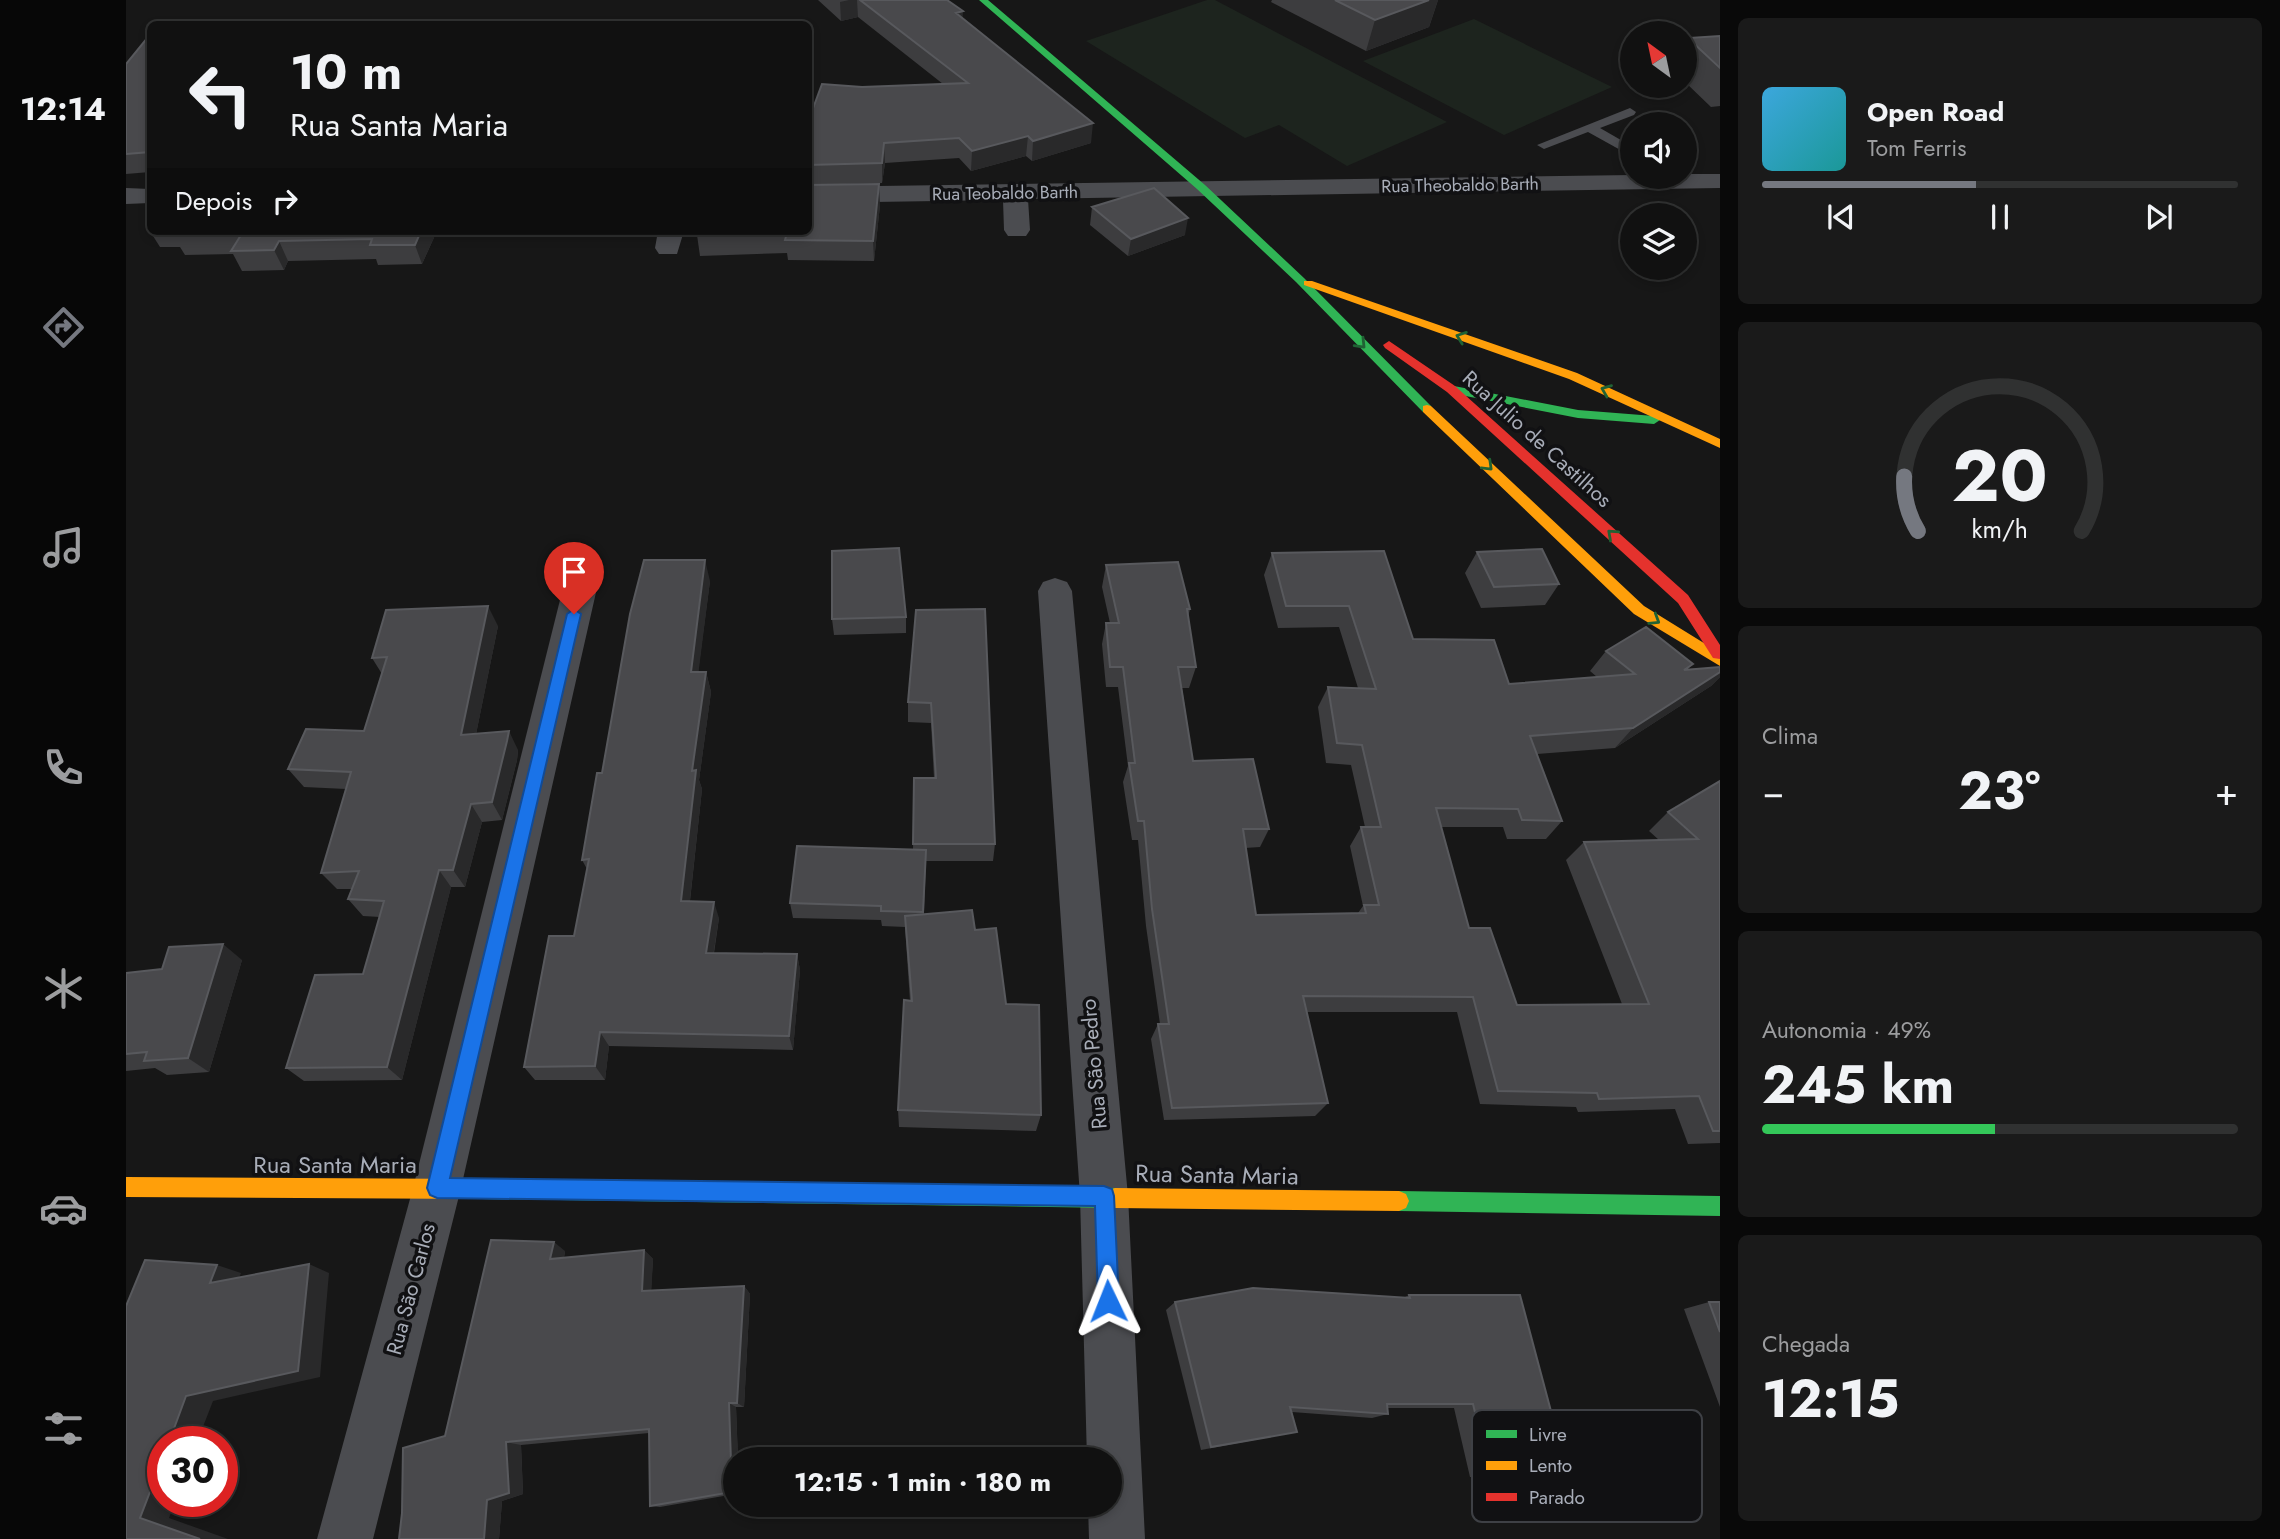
<!DOCTYPE html>
<html lang="pt">
<meta charset="utf-8">
<style>
:root{--surface:#111;--page:#1a1a1a;--text:#f1f3f6;--muted:#9c9d9f;--line:#303131;--accent:#757880}
body{margin:0;font-family:Jost,sans-serif;background:var(--page);color:var(--text);height:100vh;display:flex;flex-direction:column;font-size:26px;white-space:nowrap}
*{box-sizing:border-box;margin:0}
p{font-size:23px;color:var(--muted)}
.icon{flex:none;width:38px;height:38px;fill:none;stroke:currentColor;stroke-width:2;stroke-linecap:round;stroke-linejoin:round}
.map{position:relative;flex:1;overflow:hidden}
.side{display:flex;flex-direction:column;gap:18px;padding:18px;background:#090909;width:560px}
.side>*{flex:none}
.top-card{position:absolute;left:21px;top:21px;width:665px;height:214px;border-radius:10px;box-shadow:0 4px 10px #0003,0 0 0 2px var(--line);background:#111;color:var(--text);overflow:hidden}
.needle{width:46px;rotate:327deg}
.fabs{position:absolute;left:1494px;top:21px;display:grid;gap:14px}
.fabs a{display:grid;place-items:center;width:77px;height:77px;border-radius:50%;background:var(--surface);box-shadow:0 4px 10px #0003,0 0 0 2px var(--line);font-size:35px}
.speed{position:absolute;left:21px;top:1426px;display:flex;gap:14px;font-size:35px;font-weight:700;text-align:center}
.speed>*{display:grid;place-content:center;width:91px;height:91px;border-radius:50%;background:var(--surface);box-shadow:0 4px 10px #0003,0 0 0 2px var(--line);line-height:1}
.speed .limit{border:10px solid #d22;background:#fff;color:#111}
.pin{position:absolute;display:grid;place-items:center;width:60px;height:60px;color:#fff;margin:-72px -30px;border-radius:50% 50% 50% 0;rotate:-45deg;box-shadow:0 0 7px #0007}
.pin .icon{rotate:45deg}
.me{position:absolute;width:77px;margin:-38px;rotate:358deg;stroke-linejoin:round;filter:drop-shadow(0 0 5px #0008)}
.turn{display:flex;align-items:center;gap:24px;height:147px;padding:0 28px;font-size:32px}
.turn .icon{width:91px;height:91px;stroke-width:2.5}
.turn b{display:block;font-size:49px;line-height:60px}
.then{display:flex;align-items:center;height:66px;padding:0 28px;background:#0003;gap:14px;font-size:26px}
.big{font-size:52px;font-weight:700;line-height:1.1}
.side .card{flex:1;display:flex;flex-direction:column;justify-content:center;gap:10px;min-width:0;padding:0 24px;border-radius:10px;background:var(--page)}
.side .dial{align-items:center;gap:0}
.dial svg{height:182px;overflow:visible;fill:none;stroke:var(--line);stroke-width:7;stroke-linecap:round;text-anchor:middle}
.dial text{fill:var(--text);stroke:none}
.song{display:flex;align-items:center;gap:21px}
.cover{width:84px;height:84px;border-radius:10px;background:linear-gradient(135deg,hsl(200 70% 55%),hsl(180 70% 35%))}
.played{height:7px;border-radius:4px;background:linear-gradient(90deg,var(--accent) 45%,var(--line) 45%)}
.keys{display:flex;justify-content:space-around;direction:ltr}
.heat{display:flex;justify-content:space-between;align-items:center;font-size:38px;direction:ltr}
.charge{height:10px;border-radius:5px;background:linear-gradient(90deg,#34c759 49%,var(--line) 0)}
.trip{position:absolute;left:597px;top:1447px;width:399px;height:70px;border-radius:35px;background:var(--surface);box-shadow:0 4px 10px #0003,0 0 0 2px var(--line);font-weight:700;line-height:70px;text-align:center}
main{display:flex;flex:1;min-height:0}
.menu{display:flex;flex-direction:column;width:126px;justify-content:space-around;align-items:center;background:#070707;color:var(--muted)}
.menu .icon{width:49px;height:49px}
.menu .selected{color:var(--accent)}
.menu b{font-size:32px;color:var(--text)}
.map>svg:first-child{display:block}
.green{fill:#1d241e}
.lines{fill:none;stroke-linecap:round;stroke-linejoin:round}
.lane{fill:#4b4c50;fill-rule:evenodd}
.street{fill:#4b4c50;fill-rule:evenodd}
.fast{fill:#30b455;fill-rule:evenodd}
.slow{fill:#ff9f0a;fill-rule:evenodd}
.jam{fill:#e5322d;fill-rule:evenodd}
.wall{fill:#3d3d3f}
.shaded-wall{fill:#29292a}
.building{fill:#49494c;stroke:#58595d;stroke-width:2}
.oneway{stroke:#206234}
.route{fill:#1a73e8;stroke:#114b97;stroke-width:2}
.labels{text-anchor:middle;stroke-width:7;stroke-linejoin:round;paint-order:stroke}
.far-street-label{font-size:18px;fill:#a8adb8;stroke:#111113}
.street-label{font-size:21px;fill:#a8adb8;stroke:#111113}
.near-street-label{font-size:24px;fill:#a8adb8;stroke:#111113}
.key{fill:#111113;stroke:#3e4045;stroke-width:2}
.key-label{font-size:19px;fill:#a8adb8}
</style>
<main>
<nav class="menu">
<b>12:14</b>
<svg class="icon selected" aria-label="directions" viewBox="0 0 24 24"><path d="M12 3l9 9-9 9-9-9zM9 14v-3h6M13 9l2 2-2 2"/></svg>
<svg class="icon" aria-label="music" viewBox="0 0 24 24"><path d="M9 18V5l10-2v13"/><circle cx="6" cy="18" r="3"/><circle cx="16" cy="16" r="3"/></svg>
<svg class="icon" aria-label="phone" viewBox="0 0 24 24"><path d="M5 4h4l2 5-3 2q2 4 5 5l2-3 5 2v4C11 20 4 13 5 4z"/></svg>
<svg class="icon" aria-label="climate" viewBox="0 0 24 24"><path d="M12 3v18M4 7l16 10M4 17L20 7"/></svg>
<svg class="icon" aria-label="car" viewBox="0 0 24 24"><path d="M5 17H2v-5l4-1 3-4h7l3 4 3 1v5h-3M9 17h6M6 11h13"/><circle cx="7" cy="17" r="2"/><circle cx="17" cy="17" r="2"/></svg>
<svg class="icon" aria-label="filters" viewBox="0 0 24 24"><path d="M4 7h16M4 17h16"/><circle cx="9" cy="7" r="2"/><circle cx="15" cy="17" r="2"/></svg>
</nav>
<div class="map">
<svg width="1594" height="1539" viewBox="0 0 1594 1539">
<rect width="100%" height="100%" fill="#171717"/>
<path class="green" d="M1081 0H1089L1321 122 1221 166 1153 125 1119 138 960 41Z
M1348 19 1486 87 1378 135 1237 61Z"/>
<g class="lines">
<path class="lane" d="M1504 108 1510 112 1508 115 1474 128 1507 147V157L1462 132 1418 149 1411 145Z"/>
<path class="street" d="M1559 174H1594V188L902 199 904 230 900 236H882L878 230 877 200 682 203V187L1507 175 1559 177Z
M0 188 24 189V203L0 204Z
M532 231H558L551 254H533L529 248Z
M454 575 466 579 471 588 335 1188 247 1539H191L287 1188 437 588 442 579Z
M929 578 941 582 946 591 1002 1196 1019 1539H963L962 1505H984V1460H961L954 1196 912 591 917 582Z"/>
<path class="fast" d="M853 0H862L1079 185 1178 278 1305 406V412H1297L1170 282 1071 189Z
M1328 386 1452 410 1528 416 1534 420 1528 424 1452 418 1324 393 1322 390Z
M356 1179 989 1188 996 1191 999 1198 996 1205 989 1208 356 1199 349 1196 346 1189 349 1182Z
M1273 1191 1594 1196V1216L1273 1211 1266 1208 1263 1201 1266 1194Z"/>
<path class="slow" d="M1178 281H1186L1451 373 1594 439V448L1443 379 1178 285Z
M1301 405 1305 406 1518 606 1594 653V666L1508 614 1297 412V406Z
M0 1177 356 1179 363 1182 366 1189 363 1196 356 1199 0 1197Z
M989 1188 1273 1191 1280 1194 1283 1201 1280 1208 1273 1211 989 1208 982 1205 979 1198 982 1191Z"/>
<path class="jam" d="M1263 341 1329 386 1562 595 1594 645V659L1587 658 1552 603 1321 392 1259 348 1257 345Z"/>
</g>
<path class="wall" d="M692 0H821L837 18 965 143 906 161 900 156 845 171 833 158 759 163 756 183 682 185V122L736 87 817 84 732 17 715 21Z
M1146 0H1312L1303 27 1240 51 1145 2Z
M1594 36V106L1585 107 1559 82V44L1562 38Z
M24 37V172L0 174V64Z
M754 205 748 261 662 260 661 253 574 256 571 235Z
M966 207 1059 235 1002 256 964 225Z
M24 225V231H311L296 264 252 265 250 259 162 261 158 270 116 271 107 254 59 255 54 247H34L22 228Z
M1351 552 1433 584 1419 605 1355 608 1339 573Z
M1146 553 1287 639 1383 684 1471 677 1464 671 1480 651 1567 664 1562 669 1594 667V677L1585 686 1489 748 1411 754 1436 821 1420 839H1381L1377 827H1315L1343 928 1391 1005 1496 1004 1440 860 1458 842 1533 840 1523 831 1542 812 1594 781V1143L1562 1144 1549 1109 1452 1112 1450 1107 1354 1104 1331 1012H1181L1202 1103 1189 1116 1038 1120 1025 1039 1032 1024H1034L1020 926 1012 840H1006L997 782 1002 766 992 687H980L976 644 980 623H984L976 587 980 565 1064 609 1062 617 1070 667 1063 688H1056L1067 761 1143 829 1134 847 1119 848 1130 915 1232 913 1237 906 1224 846 1235 827H1239L1225 765 1200 763 1192 707 1202 687 1232 688 1213 627 1152 628 1138 575Z
M584 581 572 672H580L585 692 573 780 576 789 564 901 593 918 588 953 671 954 674 970 667 1050 483 1046 479 1080H409L398 1067 448 936 461 869 456 860 476 773Z
M790 610 869 844 867 861H800L798 914 849 930 880 1004 915 1115 910 1131 773 1127 772 1110 784 1001 779 927 756 926 755 920 667 918 664 903 787 849 788 778H808L805 723 782 722V702Z
M780 617V633L708 635 706 619Z
M372 626 350 734 392 750 391 760 376 820 356 822 339 887H325L276 1080 178 1081 160 1068 237 974 254 917 237 916 222 899 226 889H211L195 873 220 789 178 787 162 769 238 731 256 674 246 658Z
M116 960 83 1072 41 1075 29 1068 0 1071V973Z
M518 1250 527 1259 525 1290 618 1286 624 1294 618 1407H610L612 1460H609V1494L534 1507 524 1506 523 1433 395 1445 397 1494 376 1501 373 1539H273L276 1513 319 1436 439 1251 438 1258Z
M1283 1295 1442 1475 1419 1477H1344L1328 1408H1261L1262 1414 1246 1418 1166 1412 1171 1432 1075 1450 1040 1310 1049 1302 1277 1298Z
M1583 1302H1594V1407L1558 1309Z"/>
<path class="shaded-wall" d="M723 0H731L732 17 715 21 714 2Z
M1303 0H1312L1303 27 1240 51 1249 20Z
M837 11 836 30 830 13Z
M967 123 965 143 906 161 907 141Z
M902 136 900 156 845 171 846 151Z
M758 143 759 163 756 183V163Z
M753 184 754 205 748 261 747 241Z
M1062 218 1059 235 1002 256 1005 239Z
M295 231H311L296 264 289 245Z
M153 241 162 261 158 270 148 250Z
M579 560 584 581 570 692 565 672Z
M362 606 372 626 346 754 335 735Z
M580 672 585 692 573 780 576 789 562 918 555 901 566 771Z
M1594 672V677L1585 686 1489 748 1507 728Z
M383 731 392 750 391 760 376 820 366 802Z
M345 804 356 822 339 887 327 870Z
M313 870 325 887 276 1080 261 1067Z
M588 902 593 918 585 969 580 953Z
M97 944 116 960 83 1072 62 1058Z
M671 954 674 970 667 1050 663 1036Z
M474 1032 483 1046 479 1080 469 1066Z
M428 1242 439 1251 436 1267 424 1259Z
M518 1250 527 1259 525 1298 516 1291Z
M183 1264 203 1273 194 1377 87 1401 71 1442H43L60 1396Z
M91 1265 115 1273 108 1291 84 1283Z
M618 1286 624 1294 618 1407 611 1403Z
M603 1403 610 1407 612 1460H609V1493L606 1492Z
M380 1442 395 1445 397 1494 376 1501 373 1539H358L361 1500Z
M37 1458V1502H49L43 1518 102 1539H74L14 1518Z"/>
<path class="building" d="M734 0H821L837 11 830 13 967 123 907 141 902 136 846 151 833 138 758 143 756 163 682 165V122L696 84 736 87 842 83Z
M1209 0H1303L1249 20Z
M1594 36V68L1562 38Z
M22 37H24V152L0 154V64Z
M753 184 747 241 659 240 661 233 571 235V231H682V185Z
M1028 188 1062 218 1005 239 966 207Z
M50 231H295L289 245H244L246 239 153 241 148 250 105 251 115 235H48Z
M773 548 780 617 706 619V551Z
M1416 549 1433 584 1368 587 1351 552Z
M1258 551 1287 639 1368 640 1383 684 1509 674 1480 651 1520 627 1567 664 1558 670 1594 667V672L1507 728 1404 736 1436 821 1396 820 1392 809 1310 808 1343 928H1364L1391 1005 1523 1004 1458 842 1572 839 1542 812 1594 781V1131H1587L1573 1096 1473 1099 1471 1093 1372 1091 1347 997 1177 996 1202 1103 1046 1108 1032 1024H1043L1026 909 1018 821H1012L1003 763H1009L997 667H984L980 623H993L980 565 1052 562 1064 609H1061L1070 667H1052L1067 761 1127 759 1143 829H1117L1130 915 1240 913 1238 905H1253L1235 827H1255L1236 745 1211 743 1202 687 1250 689 1223 606H1160L1146 553Z
M518 560H579L565 672H580L566 771 570 770 555 901 588 902 580 953 671 954 663 1036 474 1032 469 1066 398 1067 423 936H448L463 859 456 860 471 773H476L504 614Z
M362 606 335 735 383 731 381 741 366 802 345 804 327 870H313L261 1067 160 1068 189 975 237 974 258 901 222 899 233 871 195 873 225 772 162 769 180 729 238 731 261 657 246 658 260 610Z
M859 609 869 844H787L788 778H810L805 703 782 702 790 610Z
M671 846 800 850 797 912 755 911V906L664 903Z
M846 910 849 930 870 928 880 1004 913 1005 915 1115 772 1110 778 1000 786 1001 779 916Z
M97 944 62 1058 18 1061 21 1052 0 1054V973L36 969 43 947Z
M365 1240 428 1242 424 1259 518 1250 516 1291 618 1286 611 1403H603L606 1492 524 1506 523 1429 380 1442 383 1493 361 1500 358 1539H273L276 1513 277 1448 319 1436Z
M19 1260 91 1265 84 1283 183 1264 172 1371 60 1396 43 1442H37V1458L14 1518 74 1539H0V1306Z
M1127 1288 1284 1298 1283 1295H1394L1442 1475H1364L1347 1404H1261L1262 1414 1164 1407 1171 1432 1085 1447 1049 1302Z
M1583 1302H1594V1332Z"/>
<defs><path id="oneway-chevron" d="M-2-3.5L2.5 0L-2 3.5" fill="none" stroke-width="1.6" stroke-linecap="round" stroke-linejoin="round" transform="scale(1.75)"/></defs>
<g class="oneway">
<use href="#oneway-chevron" transform="translate(1335 337) rotate(-160)"/>
<use href="#oneway-chevron" transform="translate(1235 344) rotate(46)"/>
<use href="#oneway-chevron" transform="translate(1480 390) rotate(-158)"/>
<use href="#oneway-chevron" transform="translate(1362 466) rotate(44)"/>
<use href="#oneway-chevron" transform="translate(1486 534) rotate(-138)"/>
<use href="#oneway-chevron" transform="translate(1529 620) rotate(32)"/>
</g>
<path class="route" d="M448 609 455 614 324 1178 978 1186 986 1189 988 1196 993 1301 990 1309 982 1312 975 1309 972 1301 969 1206 311 1198 304 1195 301 1188 441 614Z"/>
<g class="labels">
<g class="far-street-label">
<text transform="translate(1334 185) rotate(-1)" y="6">Rua Theobaldo Barth</text>
<text transform="translate(879 193) rotate(-1)" y="6">Rua Teobaldo Barth</text>
</g>
<g class="street-label">
<text transform="translate(1411 439) rotate(42)" y="7">Rua Julio de Castilhos</text>
<text transform="translate(968 1064) rotate(-95)" y="7">Rua São Pedro</text>
<text transform="translate(285 1289) rotate(-75)" y="7">Rua São Carlos</text>
</g>
<g class="near-street-label">
<text x="209" y="1173">Rua Santa Maria</text>
<text transform="translate(1091 1175) rotate(1)" y="8">Rua Santa Maria</text>
</g>
</g>
<rect x="1346" y="1410" width="230" height="112" rx="10" class="key"/>
<rect x="1360" y="1430" width="31" height="8" fill="#30b455"/>
<rect x="1360" y="1461" width="31" height="9" fill="#ff9f0a"/>
<rect x="1360" y="1493" width="31" height="8" fill="#e5322d"/>
<g class="key-label">
<text x="1403" y="1441">Livre</text>
<text x="1403" y="1472">Lento</text>
<text x="1403" y="1504">Parado</text>
</g>
</svg>
<div class="fabs">
<a><svg class="needle" viewBox="-14 -14 28 28"><path d="M0-13l5 13h-10z" fill="#e53935"/><path d="M0 13l5-13h-10z" fill="#9c9d9f"/></svg></a>
<a><svg class="icon" aria-label="sound" viewBox="0 0 24 24"><path d="M4 9h4l5-4v14l-5-4H4zM17 9q2 3 0 6"/></svg></a>
<a><svg class="icon" aria-label="layers" viewBox="0 0 24 24"><path d="M12 4l9 5-9 5-9-5zM3 14l9 5 9-5"/></svg></a>
</div>
<div class="speed"><div class="limit">30</div></div>
<div class="pin" style="left:448px;top:614px;background:#d93025"><svg class="icon" aria-label="arrive" viewBox="0 0 24 24"><path d="M6 21V4h12l-3 4 3 4H6"/></svg></div>
<svg class="me" style="left:982px;top:1301px" viewBox="-20 -20 40 40"><path d="M0-17L14 15 0 8-14 15z" fill="#1a73e8" stroke="#fff" stroke-width="4"/></svg>
<div class="trip">12:15 · 1 min · 180 m</div>
<div class="top-card">
<div class="turn"><svg class="icon" aria-label="left" viewBox="0 0 24 24"><path d="M17 20v-9H6M10 6l-5 5 5 5"/></svg><div><b>10 m</b>Rua Santa Maria</div></div>
<div class="then">Depois<svg class="icon" aria-label="right" viewBox="0 0 24 24"><path d="M7 20v-9h11M14 6l5 5-5 5"/></svg></div>
</div>
</div>
<section class="side">
<div class="card">
<div class="song"><i class="cover"></i><div><b>Open Road</b><p>Tom Ferris</p></div></div>
<div class="played"></div>
<div class="keys"><svg class="icon" aria-label="previous" viewBox="0 0 24 24"><path d="M18 5L8 12l10 7zM5 5v14"/></svg><svg class="icon" aria-label="pause" viewBox="0 0 24 24"><path d="M8 5v14M16 5v14"/></svg><svg class="icon" aria-label="next" viewBox="0 0 24 24"><path d="M6 5l10 7-10 7zM19 5v14"/></svg></div>
</div>
<div class="card dial"><svg viewBox="0 0 100 80">
<path d="M14 69A42 42 0 1 1 86 69"/>
<path d="M14 69A42 42 0 0 1 8 45" stroke="#757880"/>
<text x="50" y="56" font-size="32" font-weight="700">20</text>
<text x="50" y="72" font-size="11">km/h</text>
</svg></div>
<div class="card"><p>Clima</p>
<div class="heat"><a>−</a><b class="big">23°</b><a>+</a></div>
</div>
<div class="card"><p>Autonomia · 49%</p><b class="big">245 km</b><div class="charge"></div></div>
<div class="card"><p>Chegada</p><b class="big">12:15</b></div>
</section>
</main>
